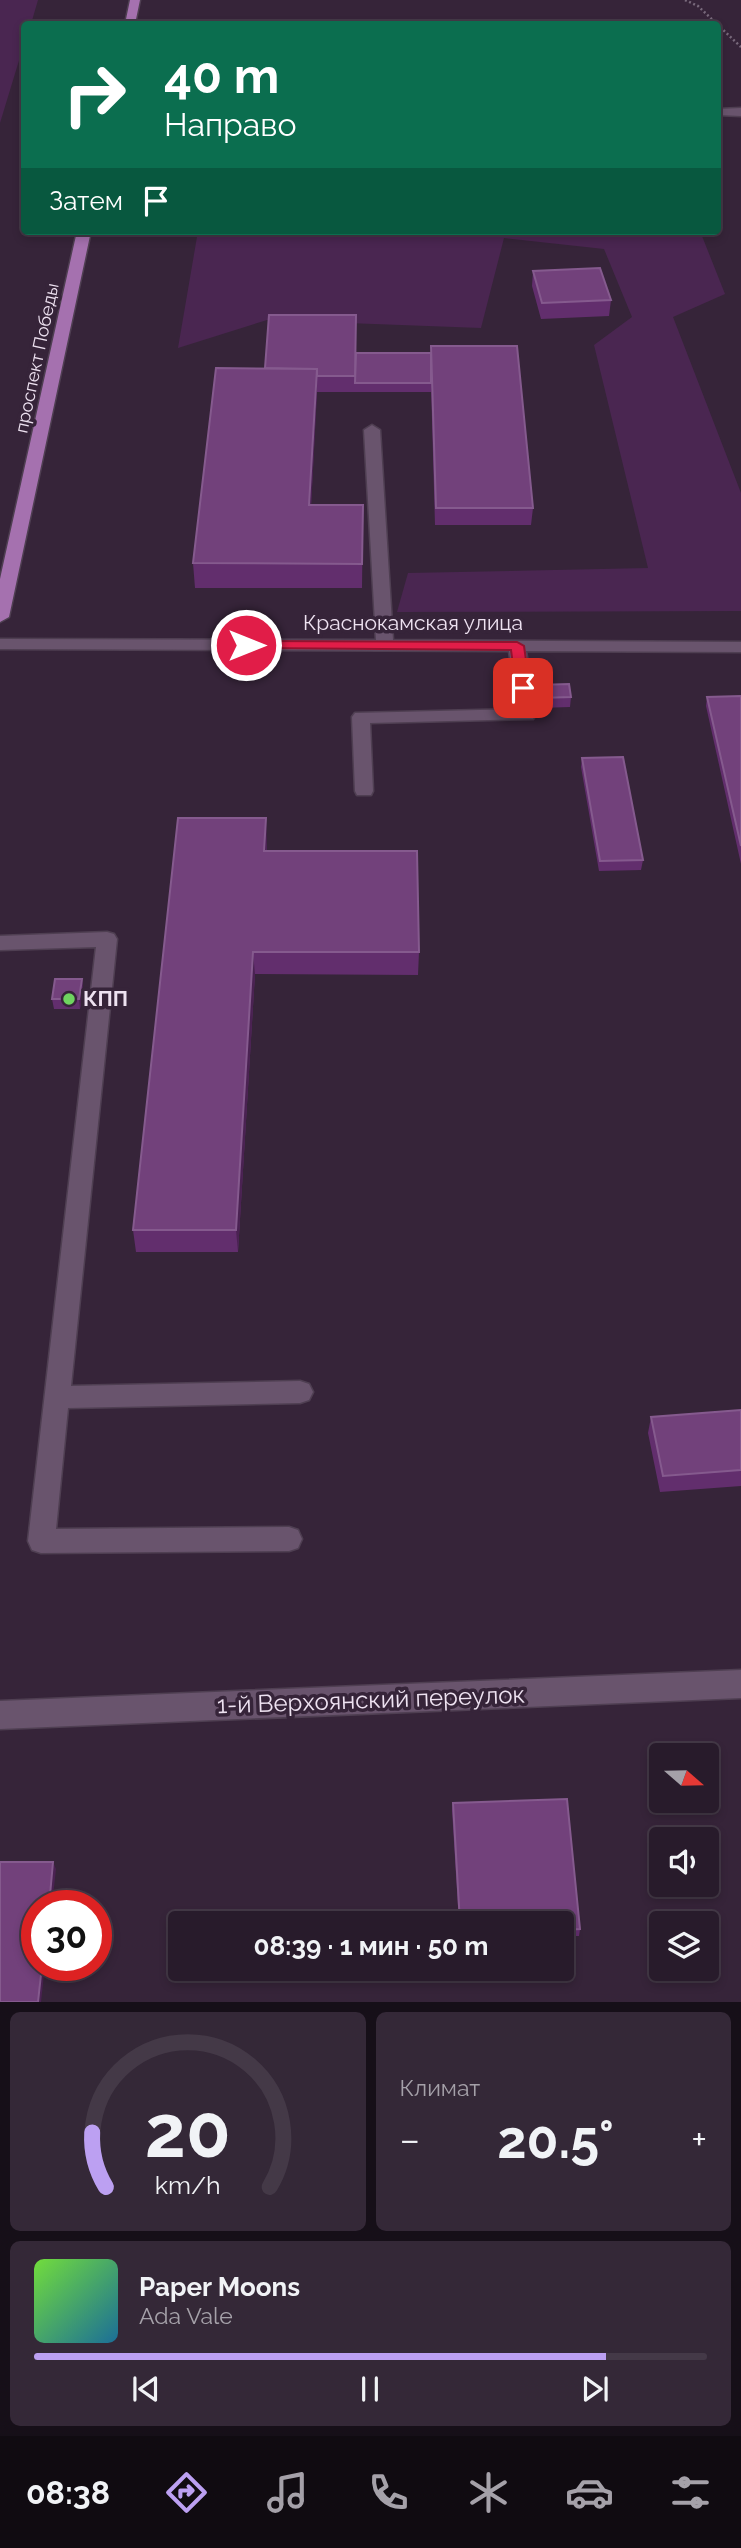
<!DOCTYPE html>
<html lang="ru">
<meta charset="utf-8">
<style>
:root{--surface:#281b2b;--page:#342837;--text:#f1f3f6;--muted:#a5a1a9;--line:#443947;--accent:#bca0f2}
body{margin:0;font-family:Raleway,sans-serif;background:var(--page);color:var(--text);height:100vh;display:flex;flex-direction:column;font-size:26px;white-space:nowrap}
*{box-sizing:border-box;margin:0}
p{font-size:23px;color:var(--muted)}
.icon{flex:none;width:38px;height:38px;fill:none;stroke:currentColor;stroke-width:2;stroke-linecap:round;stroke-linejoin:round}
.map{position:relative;height:2002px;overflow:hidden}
.drawer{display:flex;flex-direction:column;gap:10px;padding:10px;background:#160f18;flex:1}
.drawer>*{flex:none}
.banner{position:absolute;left:21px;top:21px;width:700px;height:214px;border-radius:7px;box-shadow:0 4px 10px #0003,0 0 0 2px var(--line);background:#0b6e4f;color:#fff;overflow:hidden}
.needle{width:46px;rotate:110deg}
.controls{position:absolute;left:649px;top:1743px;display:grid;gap:14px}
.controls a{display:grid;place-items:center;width:70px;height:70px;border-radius:7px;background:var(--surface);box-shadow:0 4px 10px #0003,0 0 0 2px var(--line);font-size:35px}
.speed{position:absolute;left:21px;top:1890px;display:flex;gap:14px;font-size:35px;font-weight:700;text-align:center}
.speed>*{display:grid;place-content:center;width:91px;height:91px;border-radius:50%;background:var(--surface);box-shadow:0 4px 10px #0003,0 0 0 2px var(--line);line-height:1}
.speed .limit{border:10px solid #d22;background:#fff;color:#111}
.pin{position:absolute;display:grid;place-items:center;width:60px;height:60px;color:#fff;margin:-30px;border-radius:14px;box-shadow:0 4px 10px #0006}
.me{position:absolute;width:77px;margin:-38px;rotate:90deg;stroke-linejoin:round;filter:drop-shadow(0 0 5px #0008)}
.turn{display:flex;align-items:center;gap:24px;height:147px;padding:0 28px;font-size:32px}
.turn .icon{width:91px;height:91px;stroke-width:2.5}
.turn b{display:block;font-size:49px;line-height:60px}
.then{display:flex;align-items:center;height:66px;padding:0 28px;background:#0003;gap:14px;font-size:26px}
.big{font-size:52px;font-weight:700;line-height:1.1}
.drawer .tile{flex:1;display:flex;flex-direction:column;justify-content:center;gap:10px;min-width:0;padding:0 24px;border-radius:10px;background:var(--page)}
.drawer .dial{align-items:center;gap:0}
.dial svg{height:182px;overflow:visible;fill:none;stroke:var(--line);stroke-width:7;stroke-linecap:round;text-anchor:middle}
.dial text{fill:var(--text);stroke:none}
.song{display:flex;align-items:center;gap:21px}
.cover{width:84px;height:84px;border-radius:10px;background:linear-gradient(135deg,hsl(100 70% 55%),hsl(200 70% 35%))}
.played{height:7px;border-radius:4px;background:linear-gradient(90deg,var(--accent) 85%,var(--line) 85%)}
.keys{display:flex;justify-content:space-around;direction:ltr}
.heat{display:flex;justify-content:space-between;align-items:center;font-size:38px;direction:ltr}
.drawer .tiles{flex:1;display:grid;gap:10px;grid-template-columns:1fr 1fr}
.tile:last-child{grid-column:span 2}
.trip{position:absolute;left:168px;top:1911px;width:406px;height:70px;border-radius:7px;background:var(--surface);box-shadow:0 4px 10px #0003,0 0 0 2px var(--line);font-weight:700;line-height:70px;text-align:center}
.tabs{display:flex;height:112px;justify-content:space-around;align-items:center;background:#100b11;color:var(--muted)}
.tabs .icon{width:49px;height:49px}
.tabs .current{color:var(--accent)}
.tabs b{font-size:32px;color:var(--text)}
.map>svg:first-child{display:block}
.green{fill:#4a2651}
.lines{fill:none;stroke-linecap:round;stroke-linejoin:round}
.minor-casing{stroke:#4f3f52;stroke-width:3}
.major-casing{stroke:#4f3f52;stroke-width:3}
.path{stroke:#78697b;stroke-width:2.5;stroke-dasharray:2 2.5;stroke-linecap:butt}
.minor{fill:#69546d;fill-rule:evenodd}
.major{fill:#a571af;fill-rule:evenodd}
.wall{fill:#622e6d}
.shaded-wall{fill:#4a2252}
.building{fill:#72417b;stroke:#855a8e;stroke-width:2}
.route{fill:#e11d48;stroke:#92132f;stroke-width:2}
.poi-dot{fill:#6fd360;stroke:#362439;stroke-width:2.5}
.labels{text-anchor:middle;stroke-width:7;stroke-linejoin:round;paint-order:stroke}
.far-street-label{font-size:18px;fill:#eee2f1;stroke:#362439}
.street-label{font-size:21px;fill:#eee2f1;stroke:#362439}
.poi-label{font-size:21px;font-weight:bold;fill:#eee2f1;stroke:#362439;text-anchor:start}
.near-street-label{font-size:24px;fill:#eee2f1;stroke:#362439}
</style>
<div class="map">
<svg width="741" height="2002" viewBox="0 0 741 2002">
<rect width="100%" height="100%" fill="#362439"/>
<path class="green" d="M0 0H38L31 24H24V44L0 123Z
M198 231H700L725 294 673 317 741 493V611L397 612 408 573 648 568 594 345 632 317 604 249 504 238 481 328 267 320 178 348Z"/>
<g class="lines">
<g class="minor-casing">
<path id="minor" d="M741 108V116L718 115V109Z
M372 425 380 430 393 640 741 642V652L526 651 536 715 533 719 370 723 373 791 371 795H357L355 791 352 717 355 713 517 709 509 651 0 649V639L376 640 364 430Z
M107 932 114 934 117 939 71 1386 300 1381 309 1384 313 1392 309 1400 300 1403 68 1408 56 1529 289 1527 298 1530 302 1539 298 1548 289 1551 41 1553 32 1550 28 1541 96 947 0 950V936Z
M741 1670V1698L0 1729V1701Z"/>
</g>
<g class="major-casing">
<path id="major" d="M130 0H140L135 24H125Z
M77 231H91L9 617 0 622V579Z"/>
</g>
<path class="path" d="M685 0 698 6 741 47"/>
<use href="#minor" class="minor"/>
<use href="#major" class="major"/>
</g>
<path class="wall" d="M533 271 611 300 609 316 541 319 532 286Z
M431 353 533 508 531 525H435L431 385V392H317L311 505H363L362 588H195L193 563 265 368Z
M537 685 571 697 570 707 539 708 537 694Z
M741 696V864L706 706 707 697Z
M582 758 643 860 641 870 599 871 581 767Z
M267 841V851L419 952 418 975 255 974 238 1252H136L133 1230Z
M82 979 83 989 80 1009H54L52 999Z
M741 1410V1486L660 1492 648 1433 651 1417Z
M453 1803 580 1929 579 1936H562V1923H459L452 1810Z"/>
<path class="shaded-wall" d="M317 369V392L310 529 309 505Z
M266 818 267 841 266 873 264 851Z
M253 952 255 974 238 1252 236 1230Z
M82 979 83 989 80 1009 79 999Z
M53 1862 56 1869 52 1906H49Z
M42 1965H45L41 2002H38Z"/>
<path class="building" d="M600 268 611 300 542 303 533 271Z
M269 315H356L355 376H317V369L265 368Z
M431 346H517L533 508H436Z
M356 353H431V383H355Z
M216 368 317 369 309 505H363L362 564 193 563Z
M569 684 571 697 539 698 537 685Z
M741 696V846L707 697Z
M623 757 643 860 600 861 582 758Z
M178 818H266L264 851H417L419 952H253L236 1230H133Z
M55 979H82L79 999H52Z
M741 1410V1470L663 1476 651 1417Z
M567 1799 580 1929 562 1930V1923H460L453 1803Z
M0 1862H53L49 1906H37V1965H42L38 2002H0Z"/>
<path class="route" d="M246 641 517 642 524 646 530 688 523 692 516 688 511 650 242 648 240 645Z"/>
<circle class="poi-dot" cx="69" cy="999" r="7"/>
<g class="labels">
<g class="far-street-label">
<text transform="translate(37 358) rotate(-78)" y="6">проспект Победы</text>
</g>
<g class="street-label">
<text x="413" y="630">Краснокамская улица</text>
</g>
<g class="poi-label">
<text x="83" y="1006">КПП</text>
</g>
<g class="near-street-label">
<text transform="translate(371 1700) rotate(-2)" y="8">1-й Верхоянский переулок</text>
</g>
</g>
</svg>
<div class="controls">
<a><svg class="needle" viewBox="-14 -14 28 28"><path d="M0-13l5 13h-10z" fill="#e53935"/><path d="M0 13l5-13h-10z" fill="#a5a1a9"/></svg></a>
<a><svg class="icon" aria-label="sound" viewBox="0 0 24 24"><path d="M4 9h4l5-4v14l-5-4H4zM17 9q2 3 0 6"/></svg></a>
<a><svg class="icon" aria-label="layers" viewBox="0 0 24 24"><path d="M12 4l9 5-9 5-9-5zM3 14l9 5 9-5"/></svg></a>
</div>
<div class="speed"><div class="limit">30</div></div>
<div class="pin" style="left:523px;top:688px;background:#d93025"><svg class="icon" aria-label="arrive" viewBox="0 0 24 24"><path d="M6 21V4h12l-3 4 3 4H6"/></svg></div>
<svg class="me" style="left:246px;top:645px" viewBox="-20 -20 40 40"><circle r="17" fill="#e11d48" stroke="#fff" stroke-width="3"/><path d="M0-11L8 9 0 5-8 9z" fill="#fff"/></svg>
<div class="trip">08:39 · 1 мин · 50 m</div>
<div class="banner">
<div class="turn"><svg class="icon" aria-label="right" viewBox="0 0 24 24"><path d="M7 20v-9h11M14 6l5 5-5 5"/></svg><div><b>40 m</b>Направо</div></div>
<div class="then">Затем<svg class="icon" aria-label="arrive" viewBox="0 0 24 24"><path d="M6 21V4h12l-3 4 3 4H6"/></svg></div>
</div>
</div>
<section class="drawer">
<div class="tiles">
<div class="tile dial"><svg viewBox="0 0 100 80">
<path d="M14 69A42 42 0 1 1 86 69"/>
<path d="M14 69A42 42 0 0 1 8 45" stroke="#bca0f2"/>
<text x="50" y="56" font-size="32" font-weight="700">20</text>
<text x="50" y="72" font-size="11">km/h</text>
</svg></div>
<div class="tile"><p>Климат</p>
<div class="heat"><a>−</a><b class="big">20.5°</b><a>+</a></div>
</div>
<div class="tile">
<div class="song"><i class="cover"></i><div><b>Paper Moons</b><p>Ada Vale</p></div></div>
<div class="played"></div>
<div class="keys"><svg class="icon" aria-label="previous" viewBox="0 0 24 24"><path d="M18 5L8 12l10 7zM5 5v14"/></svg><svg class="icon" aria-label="pause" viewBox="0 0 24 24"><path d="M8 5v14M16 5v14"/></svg><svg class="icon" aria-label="next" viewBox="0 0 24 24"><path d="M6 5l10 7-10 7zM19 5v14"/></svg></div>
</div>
</div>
</section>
<nav class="tabs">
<b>08:38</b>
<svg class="icon current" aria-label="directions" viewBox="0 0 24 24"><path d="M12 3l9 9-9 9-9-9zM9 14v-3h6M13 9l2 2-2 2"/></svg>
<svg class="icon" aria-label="music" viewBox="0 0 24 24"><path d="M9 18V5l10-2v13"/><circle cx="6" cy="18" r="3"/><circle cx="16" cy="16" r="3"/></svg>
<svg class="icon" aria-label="phone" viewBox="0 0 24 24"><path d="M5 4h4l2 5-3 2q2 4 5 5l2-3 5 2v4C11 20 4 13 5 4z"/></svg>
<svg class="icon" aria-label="climate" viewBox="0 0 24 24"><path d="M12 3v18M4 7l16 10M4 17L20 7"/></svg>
<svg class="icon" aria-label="car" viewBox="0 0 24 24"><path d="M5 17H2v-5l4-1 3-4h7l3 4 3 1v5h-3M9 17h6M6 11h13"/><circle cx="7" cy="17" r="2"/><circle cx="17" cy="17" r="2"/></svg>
<svg class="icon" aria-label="filters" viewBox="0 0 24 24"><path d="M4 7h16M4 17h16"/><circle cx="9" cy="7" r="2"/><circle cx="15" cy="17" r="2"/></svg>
</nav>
